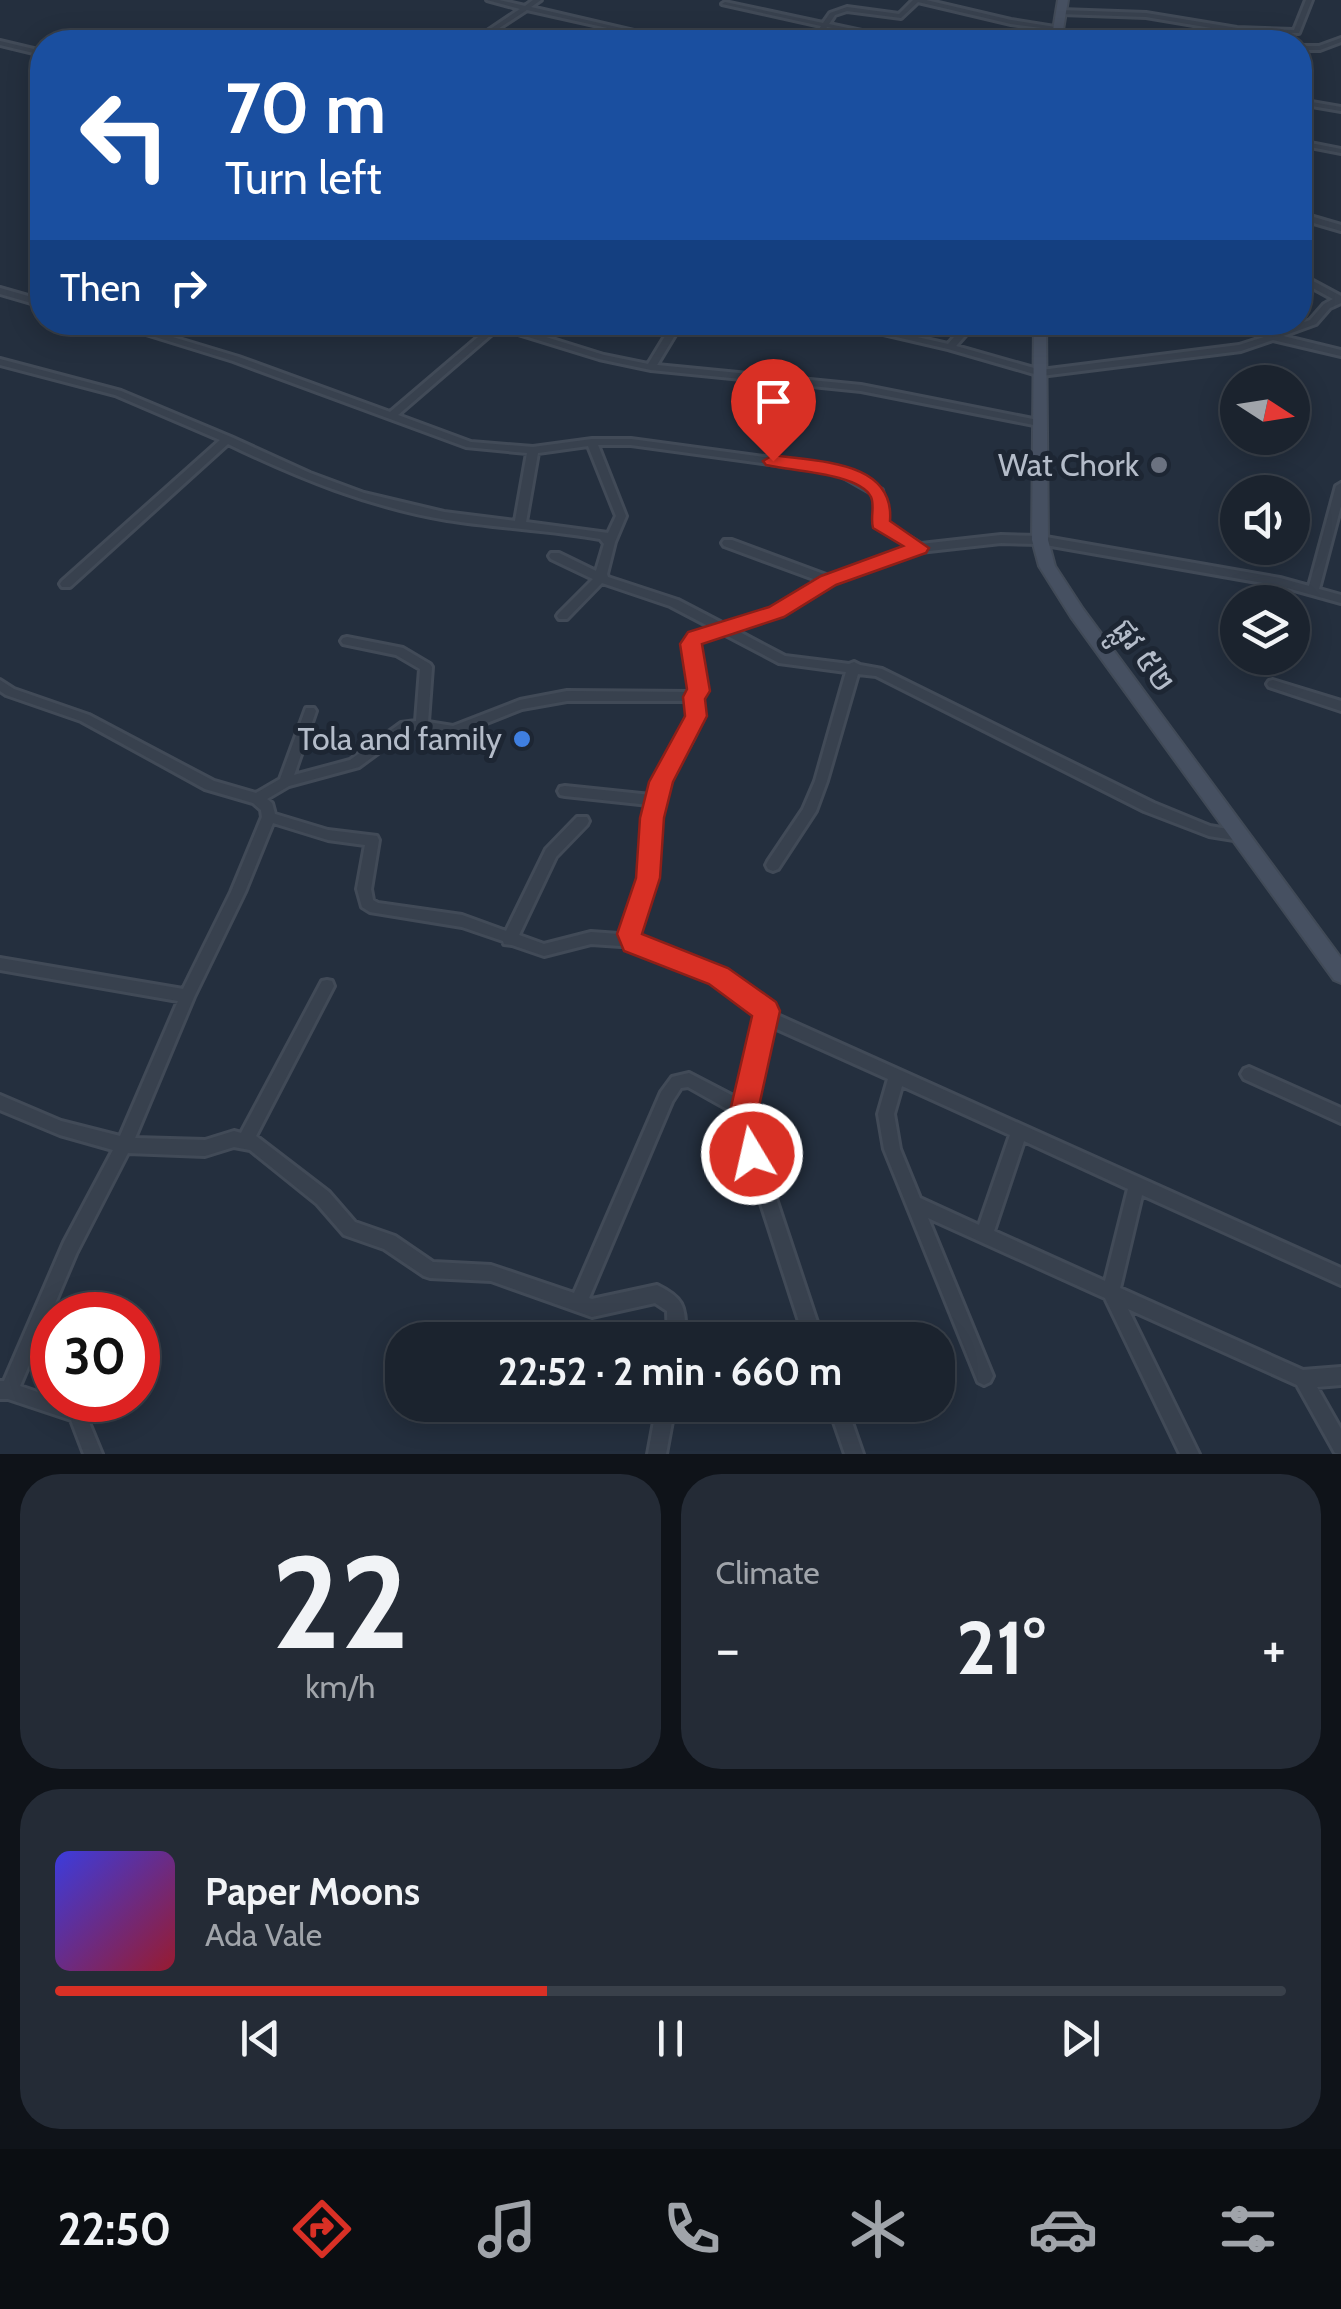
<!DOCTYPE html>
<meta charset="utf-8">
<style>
:root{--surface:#1b232e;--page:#242b36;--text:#f1f3f6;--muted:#a0a4aa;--line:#39404a;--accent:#d93025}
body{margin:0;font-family:Cabin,"Noto Sans Khmer",sans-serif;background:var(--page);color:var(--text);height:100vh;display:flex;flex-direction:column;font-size:38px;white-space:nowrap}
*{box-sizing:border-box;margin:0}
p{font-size:32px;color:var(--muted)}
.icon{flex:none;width:55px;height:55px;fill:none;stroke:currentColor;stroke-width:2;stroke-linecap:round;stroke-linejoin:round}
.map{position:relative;height:1454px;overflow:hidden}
.sheet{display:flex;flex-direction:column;gap:20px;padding:20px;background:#0f1319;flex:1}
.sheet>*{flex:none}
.top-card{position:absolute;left:30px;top:30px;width:1282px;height:305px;border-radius:40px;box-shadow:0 5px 25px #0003,0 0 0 2px var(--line);background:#1a4fa0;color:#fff;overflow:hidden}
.needle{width:65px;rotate:102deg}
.fabs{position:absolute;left:1220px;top:365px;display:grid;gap:20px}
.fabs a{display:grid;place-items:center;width:90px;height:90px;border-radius:50%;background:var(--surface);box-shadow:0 5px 25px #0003,0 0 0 2px var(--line);font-size:50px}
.speed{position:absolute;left:30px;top:1292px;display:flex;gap:20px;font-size:50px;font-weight:700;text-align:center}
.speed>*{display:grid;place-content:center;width:130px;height:130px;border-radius:50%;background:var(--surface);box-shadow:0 5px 25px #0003,0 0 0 2px var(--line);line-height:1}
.speed .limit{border:15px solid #d22;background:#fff;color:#111}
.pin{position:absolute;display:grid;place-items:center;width:85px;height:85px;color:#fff;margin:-102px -42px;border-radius:50% 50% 50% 0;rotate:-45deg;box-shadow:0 0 10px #0007}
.pin .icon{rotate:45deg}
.me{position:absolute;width:110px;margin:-55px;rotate:351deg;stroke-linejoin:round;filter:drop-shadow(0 0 8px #0008)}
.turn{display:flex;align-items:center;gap:35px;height:210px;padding:0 30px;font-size:45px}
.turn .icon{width:130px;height:130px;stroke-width:2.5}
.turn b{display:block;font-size:70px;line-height:85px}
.then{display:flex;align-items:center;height:95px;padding:0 30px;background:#0003;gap:20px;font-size:38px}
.big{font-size:75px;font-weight:800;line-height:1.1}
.sheet .widget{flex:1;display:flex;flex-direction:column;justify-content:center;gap:15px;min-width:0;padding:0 35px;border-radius:40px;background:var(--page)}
.sheet .dial{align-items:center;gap:0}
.dial b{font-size:130px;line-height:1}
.song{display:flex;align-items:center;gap:30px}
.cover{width:120px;height:120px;border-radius:15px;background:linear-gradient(135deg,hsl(240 70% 55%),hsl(350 70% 35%))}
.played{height:10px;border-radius:5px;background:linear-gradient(90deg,var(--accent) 40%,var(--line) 40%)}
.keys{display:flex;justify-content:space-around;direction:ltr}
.heat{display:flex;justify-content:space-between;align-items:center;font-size:55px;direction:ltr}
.sheet .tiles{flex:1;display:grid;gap:20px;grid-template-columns:1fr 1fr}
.widget:last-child{grid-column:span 2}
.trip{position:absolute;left:385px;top:1322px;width:570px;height:100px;border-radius:40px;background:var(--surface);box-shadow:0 5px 25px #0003,0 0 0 2px var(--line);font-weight:800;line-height:100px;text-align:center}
.tabs{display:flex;height:160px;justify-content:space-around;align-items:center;background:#0b0e12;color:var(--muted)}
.tabs .icon{width:70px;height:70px}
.tabs .active{color:var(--accent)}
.tabs b{font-size:45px;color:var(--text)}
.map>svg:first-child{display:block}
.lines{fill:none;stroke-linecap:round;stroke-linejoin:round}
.street-casing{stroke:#414a57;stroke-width:6}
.secondary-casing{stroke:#414a57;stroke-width:4}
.street{fill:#38414e;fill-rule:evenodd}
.secondary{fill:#465061;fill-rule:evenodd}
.route{fill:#d93025;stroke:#8d1f18;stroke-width:2.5}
.worship-dot{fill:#6b7280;stroke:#1d2633;stroke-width:4}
.shop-dot{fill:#3f7fe0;stroke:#1d2633;stroke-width:4}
.labels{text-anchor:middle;stroke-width:10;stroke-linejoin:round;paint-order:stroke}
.poi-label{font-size:32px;fill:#b4bcc9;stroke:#1d2633;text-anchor:end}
.street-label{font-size:32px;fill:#b4bcc9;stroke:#1d2633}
</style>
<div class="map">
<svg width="1341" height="1454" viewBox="0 0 1341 1454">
<rect width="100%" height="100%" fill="#242f3e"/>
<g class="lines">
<g class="street-casing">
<path id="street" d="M487 0H499L525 6 533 0H541L531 7 681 42H670L527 10 478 42H471L520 9Z
M913 0H926L1011 20 1061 28 1058 30 1011 24 918 2 901 18 847 11 835 15 829 24 904 40V42L827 27 818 42H812L821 26 722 4 725 2 823 23 830 13 847 7 899 14Z
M1306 0H1312L1299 33 1246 32 1259 42H1252L1235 32 1146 17 1061 14 1058 12 1061 10 1146 13 1237 28 1294 30Z
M945 32 948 34 945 42H938L942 34Z
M1341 38V42L1320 50H1300V46H1319Z
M0 41 42 51V55L0 45Z
M1300 100 1341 107V111L1300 104Z
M1300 141 1341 149V153L1300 145Z
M1300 213 1341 225V231L1300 219Z
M1300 274 1341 296V303L1330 308 1316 324 1283 336 1341 350V356L1273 340 1241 351 1041 376 948 349 832 322H851L948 344 967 322H977L956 346 1041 370 1239 345 1264 337 1232 322H1245L1272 334 1310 320 1324 304 1333 299 1300 281Z
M0 288 42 300V306L0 294Z
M107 322H123L239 357 390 412 491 326 484 322H505L504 324 604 355 648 364 673 323 687 322 680 327 657 365 861 385 1043 421 1044 423 1039 426 861 391 651 370 599 359 499 328 398 415 471 442 533 447 592 439H631L839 467 882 490 888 524 921 544 1001 535 1040 536 1280 578 1309 586 1336 486 1341 483V506L1319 589 1341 595V603L1280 586 1040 544 1001 543 920 552 833 583 780 615 734 629 785 656 849 664 854 662 860 665 882 669 1154 803 1210 826 1245 832 1247 836 1245 840 1240 841 1209 836 1144 811 876 676 858 674 827 781 816 811 778 869 773 871 768 869 766 865 768 861 803 809 815 781 846 672 779 663 722 633 699 640 697 644 705 691C698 702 703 715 698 728 690 750 673 767 666 790 657 818 661 847 656 875 652 896 642 915 636 935L638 939 715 967 767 999 773 1013 1341 1268V1285L1142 1195 1120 1288 1303 1370 1341 1367V1385L1317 1387 1341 1429V1454L1335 1453 1297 1385 1128 1309 1199 1454H1180L1105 1298 928 1218 993 1376 990 1382 984 1385 978 1382 884 1149 878 1114 888 1079 770 1026 750 1120 823 1340H805L734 1120 736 1114 688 1087 681 1088 672 1102 589 1298 592 1299 657 1285C688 1300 684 1309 686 1340H668L667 1311 655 1303 592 1317 491 1281 430 1278 424 1276 384 1249 344 1235 317 1204 250 1150 234 1147 205 1156 128 1153 76 1254 20 1386 52 1397V1400H64L83 1408 102 1454H84L71 1420 8 1399H0V1381H4L64 1242 113 1150 60 1135 0 1110V1095L61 1121 120 1136 178 1001 0 970V958L183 989 231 892 262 817 261 810 253 803 205 789 81 721 6 695 0 691V680L14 689 89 715 214 781 256 793 280 779 306 708H314L316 711 294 775 350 760 401 723 416 721 420 669 396 655 343 644 341 641 343 638 347 637 403 648 430 664 432 667 428 722 453 726 520 700 567 691 691 692 693 690 685 644 691 634 712 628 670 606 602 583 567 619H559L557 616 559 613 593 579 551 559 549 556 551 553H559L596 571 604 544 600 539C550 530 498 528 447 520 370 507 298 478 228 444L70 587H62L60 584 62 581 220 440 115 395 0 365V359L121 391 231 437 310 473 364 493 444 512 515 521 527 453 466 447 233 361ZM598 445H631L836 473 873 494 879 529 910 547 829 576 732 540H724L722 543 724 546 819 581 772 609 724 624 678 600 608 577 607 574 615 542 626 516ZM588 446 616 516 608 533 526 522 538 453ZM567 701H689C692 737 660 763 651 795L565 786 560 787 558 791 560 795 565 796 649 805 642 875 623 931 619 934 591 932 544 944 519 935 556 857 587 825 589 821 587 817H577L546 849 506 931 462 915 378 903 373 900 371 889 379 840 377 836 328 830 275 814 272 803 267 799 289 786 359 767 408 731 422 730 454 736 522 709ZM273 823 328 840 365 845 357 889 362 907 370 912 462 927 503 941 504 944 512 945 544 956 591 944 621 946 626 944 628 947 705 975 757 1009 758 1012 739 1099 689 1073 672 1077 661 1092 574 1293 491 1265 433 1262 395 1236 355 1222 329 1192 256 1136 334 986 332 981 327 980 322 981 241 1133 234 1131 205 1140 135 1138 194 997 245 892ZM902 1086 1010 1135 979 1225 920 1198 900 1149 894 1114ZM1024 1141 1128 1189 1105 1281 994 1231Z
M1273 680 1341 701V711L1269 687 1267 684 1269 681Z
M1249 1067 1341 1108V1123L1244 1079 1241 1074 1244 1069Z
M657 1405H675L666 1454H648Z
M828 1405H846L863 1454H845Z"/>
</g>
<g class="secondary-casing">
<path id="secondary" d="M1058 0H1068L1061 42H1051Z
M1034 322H1046L1048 540 1055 566 1083 609 1341 958V983L1334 980 1071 617 1039 566 1032 540Z"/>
</g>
<use href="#street" class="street"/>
<use href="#secondary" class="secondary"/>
</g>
<path class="route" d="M773 455C817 462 895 460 890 521L929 548 926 553 836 585 784 617 702 644 710 691 705 699 707 716 673 782 664 818 660 878 642 934 728 968 776 1002 780 1011 756 1120 767 1154 763 1163 752 1167 742 1163 728 1120 752 1016 709 984 624 951 617 934 636 878 640 818 649 782 685 716 683 697 687 689 680 644 688 632 769 607 821 576 903 546 873 528C870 518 875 506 871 497 859 473 790 471 766 465L763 461Z"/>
<circle class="worship-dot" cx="1159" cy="465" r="10"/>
<circle class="shop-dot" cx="522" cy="739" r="10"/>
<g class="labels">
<g class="poi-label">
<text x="1139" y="476">Wat Chork</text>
<text x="502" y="750">Tola and family</text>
</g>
<g class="street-label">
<text transform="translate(1144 655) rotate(54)" y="11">ផ្លូវ ៥២</text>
</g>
</g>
</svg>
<div class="fabs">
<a><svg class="needle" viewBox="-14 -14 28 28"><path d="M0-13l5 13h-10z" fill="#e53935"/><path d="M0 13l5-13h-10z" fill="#a0a4aa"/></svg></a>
<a><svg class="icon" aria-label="sound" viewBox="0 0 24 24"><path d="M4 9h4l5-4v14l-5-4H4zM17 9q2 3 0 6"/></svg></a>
<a><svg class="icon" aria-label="layers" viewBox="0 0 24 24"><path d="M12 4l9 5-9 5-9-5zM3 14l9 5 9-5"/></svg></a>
</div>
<div class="speed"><div class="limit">30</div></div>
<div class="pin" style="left:773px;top:461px;background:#d93025"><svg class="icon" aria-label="arrive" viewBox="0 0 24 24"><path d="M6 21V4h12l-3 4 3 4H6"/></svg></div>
<svg class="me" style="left:752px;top:1154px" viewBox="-20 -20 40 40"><circle r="17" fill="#d93025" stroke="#fff" stroke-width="3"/><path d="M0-11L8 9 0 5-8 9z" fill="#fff"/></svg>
<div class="trip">22:52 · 2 min · 660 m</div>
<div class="top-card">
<div class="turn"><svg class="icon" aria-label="left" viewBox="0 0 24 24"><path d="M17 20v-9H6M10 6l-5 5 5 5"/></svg><div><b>70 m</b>Turn left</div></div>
<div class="then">Then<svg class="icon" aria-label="right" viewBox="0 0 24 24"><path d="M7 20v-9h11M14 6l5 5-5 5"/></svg></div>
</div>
</div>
<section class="sheet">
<div class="tiles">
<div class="widget dial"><b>22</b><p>km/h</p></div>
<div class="widget"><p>Climate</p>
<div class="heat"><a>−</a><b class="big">21°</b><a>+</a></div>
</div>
<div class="widget">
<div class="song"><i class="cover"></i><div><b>Paper Moons</b><p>Ada Vale</p></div></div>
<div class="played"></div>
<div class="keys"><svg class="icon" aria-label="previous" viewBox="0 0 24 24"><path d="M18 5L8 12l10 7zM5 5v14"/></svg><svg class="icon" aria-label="pause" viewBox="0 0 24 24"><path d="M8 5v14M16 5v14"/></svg><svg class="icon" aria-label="next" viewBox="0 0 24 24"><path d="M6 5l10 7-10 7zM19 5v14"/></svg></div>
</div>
</div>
</section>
<nav class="tabs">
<b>22:50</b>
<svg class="icon active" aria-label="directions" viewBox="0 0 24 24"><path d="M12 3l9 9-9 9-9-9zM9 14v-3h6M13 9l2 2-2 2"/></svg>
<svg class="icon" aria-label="music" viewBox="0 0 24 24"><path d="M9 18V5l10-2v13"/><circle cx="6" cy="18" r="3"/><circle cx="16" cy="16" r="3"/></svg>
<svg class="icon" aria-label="phone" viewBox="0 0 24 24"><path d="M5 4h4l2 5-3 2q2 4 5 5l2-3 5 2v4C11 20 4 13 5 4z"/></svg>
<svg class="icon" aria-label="climate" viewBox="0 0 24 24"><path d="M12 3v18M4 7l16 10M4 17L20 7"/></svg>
<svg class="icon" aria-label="car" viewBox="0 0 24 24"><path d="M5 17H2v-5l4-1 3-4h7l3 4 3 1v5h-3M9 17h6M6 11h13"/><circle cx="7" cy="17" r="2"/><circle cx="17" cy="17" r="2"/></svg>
<svg class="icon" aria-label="filters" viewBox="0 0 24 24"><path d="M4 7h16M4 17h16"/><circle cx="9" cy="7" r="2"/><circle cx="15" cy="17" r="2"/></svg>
</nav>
